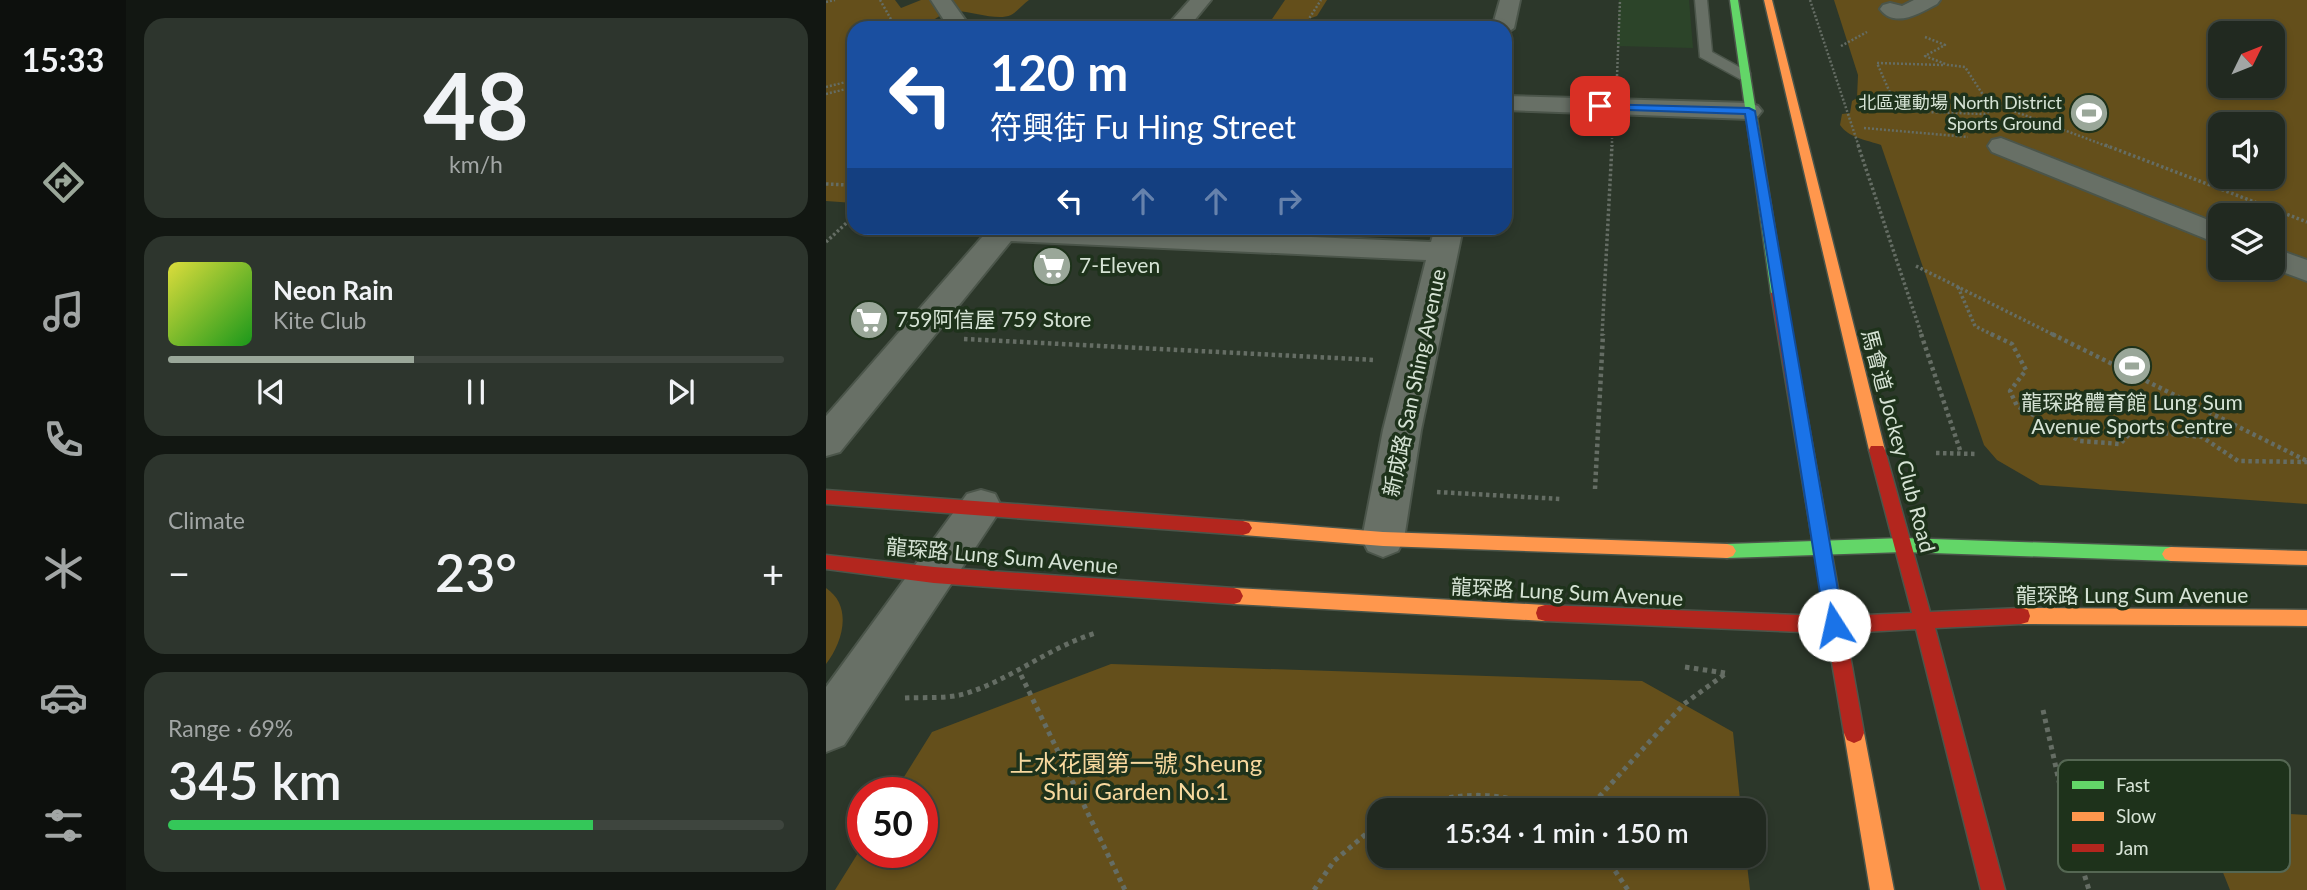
<!DOCTYPE html>
<meta charset="utf-8">
<style>
:root{--surface:#212920;--page:#2d352d;--text:#f1f3f6;--muted:#a2a6a5;--line:#3e453e;--accent:#9aa799}
body{margin:0;font-family:Lato,"Noto Sans SC",sans-serif;background:var(--page);color:var(--text);height:100vh;display:flex;flex-direction:column;font-size:26px;white-space:nowrap}
*{box-sizing:border-box;margin:0}
p{font-size:23px;color:var(--muted)}
.icon{flex:none;width:38px;height:38px;fill:none;stroke:currentColor;stroke-width:2;stroke-linecap:round;stroke-linejoin:round}
.map{position:relative;flex:1;overflow:hidden}
.sheet{display:flex;flex-direction:column;gap:18px;padding:18px;background:#121712;width:700px}
.sheet>*{flex:none}
.banner{position:absolute;left:21px;top:21px;width:665px;height:214px;border-radius:21px;box-shadow:0 4px 10px #0003,0 0 0 2px var(--line);background:#1a4fa0;color:#fff;overflow:hidden}
.needle{width:46px;rotate:47deg}
.controls{position:absolute;left:1382px;top:21px;display:grid;gap:14px}
.controls a{display:grid;place-items:center;width:77px;height:77px;border-radius:14px;background:var(--surface);box-shadow:0 4px 10px #0003,0 0 0 2px var(--line);font-size:35px}
.speed{position:absolute;left:21px;top:777px;display:flex;gap:14px;font-size:35px;font-weight:700;text-align:center}
.speed>*{display:grid;place-content:center;width:91px;height:91px;border-radius:50%;background:var(--surface);box-shadow:0 4px 10px #0003,0 0 0 2px var(--line);line-height:1}
.speed .limit{border:10px solid #d22;background:#fff;color:#111}
.pin{position:absolute;display:grid;place-items:center;width:60px;height:60px;color:#fff;margin:-30px;border-radius:14px;box-shadow:0 4px 10px #0006}
.me{position:absolute;width:77px;margin:-38px;rotate:350deg;stroke-linejoin:round;filter:drop-shadow(0 0 5px #0008)}
.turn{display:flex;align-items:center;gap:24px;height:147px;padding:0 28px;font-size:32px}
.turn .icon{width:91px;height:91px;stroke-width:2.5}
.turn b{display:block;font-size:49px;line-height:60px}
.lanes{display:flex;align-items:center;height:66px;padding:0 28px;background:#0003;justify-content:center;gap:35px;direction:ltr}
.lanes .off{opacity:.35}
.big{font-size:52px;font-weight:600;line-height:1.1}
.sheet .tile{flex:1;display:flex;flex-direction:column;justify-content:center;gap:10px;min-width:0;padding:0 24px;border-radius:21px;background:var(--page)}
.sheet .dial{align-items:center;gap:0}
.dial b{font-size:91px;line-height:1}
.song{display:flex;align-items:center;gap:21px}
.cover{width:84px;height:84px;border-radius:10px;background:linear-gradient(135deg,hsl(60 70% 55%),hsl(120 70% 35%))}
.played{height:7px;border-radius:4px;background:linear-gradient(90deg,var(--accent) 40%,var(--line) 40%)}
.keys{display:flex;justify-content:space-around;direction:ltr}
.heat{display:flex;justify-content:space-between;align-items:center;font-size:38px;direction:ltr}
.charge{height:10px;border-radius:5px;background:linear-gradient(90deg,#34c759 69%,var(--line) 0)}
.trip{position:absolute;left:541px;top:798px;width:399px;height:70px;border-radius:21px;background:var(--surface);box-shadow:0 4px 10px #0003,0 0 0 2px var(--line);font-weight:600;line-height:70px;text-align:center}
main{display:flex;flex:1;min-height:0}
.menu{display:flex;flex-direction:column;width:126px;justify-content:space-around;align-items:center;background:#0d100d;color:var(--muted)}
.menu .icon{width:49px;height:49px}
.menu .active{color:var(--accent)}
.menu b{font-size:32px;color:var(--text)}
.map>svg:first-child{display:block}
.built{fill:#2c4429}
.green{fill:#644f1b;fill-rule:evenodd}
.lines{fill:none;stroke-linecap:round;stroke-linejoin:round}
.lane-casing{stroke:#4b554a;stroke-width:3}
.street-casing{stroke:#4b554a;stroke-width:4}
.fast-casing{stroke:#4b554a;stroke-width:3}
.slow-casing{stroke:#4b554a;stroke-width:3}
.jam-casing{stroke:#4b554a;stroke-width:3}
.path-far3{stroke:#656d64;stroke-width:2.5;stroke-dasharray:2 2;stroke-linecap:butt}
.path-far2{stroke:#656d64;stroke-width:3.5;stroke-dasharray:2.5 2.5;stroke-linecap:butt}
.path-far1{stroke:#656d64;stroke-width:4.5;stroke-dasharray:3.5 3.5;stroke-linecap:butt}
.path{stroke:#656d64;stroke-width:5;stroke-dasharray:4.5 4.5;stroke-linecap:butt}
.lane{fill:#687066;fill-rule:evenodd}
.street{fill:#687066;fill-rule:evenodd}
.fast{fill:#63d668;fill-rule:evenodd}
.slow{fill:#ff974d;fill-rule:evenodd}
.jam{fill:#b3261e;fill-rule:evenodd}
.route{fill:#1a73e8;stroke:#114b97;stroke-width:2}
.labels{text-anchor:middle;stroke-width:7;stroke-linejoin:round;paint-order:stroke}
.far-poi-label{font-size:18px;fill:#d6e3d5;stroke:#1e321b;text-anchor:end}
.poi-label{font-size:21px;fill:#d6e3d5;stroke:#1e321b;text-anchor:start}
.street-label{font-size:21px;fill:#d6e3d5;stroke:#1e321b}
.near-park-label{font-size:24px;fill:#f7d89e;stroke:#1e321b}
.key{fill:#1e321b;stroke:#556753;stroke-width:2}
.key-label{font-size:19px;fill:#d6e3d5}
</style>
<main>
<nav class="menu">
<b>15:33</b>
<svg class="icon active" aria-label="directions" viewBox="0 0 24 24"><path d="M12 3l9 9-9 9-9-9zM9 14v-3h6M13 9l2 2-2 2"/></svg>
<svg class="icon" aria-label="music" viewBox="0 0 24 24"><path d="M9 18V5l10-2v13"/><circle cx="6" cy="18" r="3"/><circle cx="16" cy="16" r="3"/></svg>
<svg class="icon" aria-label="phone" viewBox="0 0 24 24"><path d="M5 4h4l2 5-3 2q2 4 5 5l2-3 5 2v4C11 20 4 13 5 4z"/></svg>
<svg class="icon" aria-label="climate" viewBox="0 0 24 24"><path d="M12 3v18M4 7l16 10M4 17L20 7"/></svg>
<svg class="icon" aria-label="car" viewBox="0 0 24 24"><path d="M5 17H2v-5l4-1 3-4h7l3 4 3 1v5h-3M9 17h6M6 11h13"/><circle cx="7" cy="17" r="2"/><circle cx="17" cy="17" r="2"/></svg>
<svg class="icon" aria-label="filters" viewBox="0 0 24 24"><path d="M4 7h16M4 17h16"/><circle cx="9" cy="7" r="2"/><circle cx="15" cy="17" r="2"/></svg>
</nav>
<section class="sheet">
<div class="tile dial"><b>48</b><p>km/h</p></div>
<div class="tile">
<div class="song"><i class="cover"></i><div><b>Neon Rain</b><p>Kite Club</p></div></div>
<div class="played"></div>
<div class="keys"><svg class="icon" aria-label="previous" viewBox="0 0 24 24"><path d="M18 5L8 12l10 7zM5 5v14"/></svg><svg class="icon" aria-label="pause" viewBox="0 0 24 24"><path d="M8 5v14M16 5v14"/></svg><svg class="icon" aria-label="next" viewBox="0 0 24 24"><path d="M6 5l10 7-10 7zM19 5v14"/></svg></div>
</div>
<div class="tile"><p>Climate</p>
<div class="heat"><a>−</a><b class="big">23°</b><a>+</a></div>
</div>
<div class="tile"><p>Range · 69%</p><b class="big">345 km</b><div class="charge"></div></div>
</section>
<div class="map">
<svg width="1481" height="890" viewBox="0 0 1481 890">
<rect width="100%" height="100%" fill="#2c372a"/>
<path class="built" d="M793 0H863L867 48 791 46Z"/>
<path class="green" d="M0 0H69L75 8 95 0H120L125 9 104 22 85 24 87 28H28V203L0 201Z
M126 0H203C197 4 191 12 185 15 172 21 147 12 132 11Z
M459 0H501L491 16 474 22 471 28H440Z
M1008 0H1481V504L1214 485 1171 460 1158 445 1055 145C1041 140 1023 138 1014 125L1016 114 1024 113 1026 101 1031 98 1032 75ZM1395 33H1447V86H1395ZM1395 124H1447V177H1395ZM1395 215H1447V268H1395Z
M0 588C27 606 17 642 0 664Z
M285 664 816 681 907 732 915 810H553V856H920L924 890H9L37 845V852H96V793H68L106 732Z
M1371 808 1481 815V890H1404Z"/>
<g class="lines">
<g class="lane-casing">
<path id="lane" d="M869 0H881L886 52 924 73V79H914L874 57Z"/>
</g>
<g class="street-casing">
<path id="street" d="M105 0H125L145 28H123Z
M364 0H385L362 28H339Z
M674 0H694L688 28 679 34V28H666Z
M1088 0H1114L1111 4C1094 13 1069 29 1054 9L1057 5 1064 3 1076 6Z
M679 96 923 103 932 106 936 111 932 116 923 119 679 110Z
M1175 138 1395 225V245L1166 152 1162 146 1166 140Z
M164 228H276L605 242 609 228H637L595 430 578 539 572 551 557 557 542 551 536 539 557 430 600 260 185 241 14 452 0 456V416Z
M1447 248 1481 260V281L1446 268Z
M155 490 169 494 175 506 169 518 18 745 0 752V687L141 494Z"/>
</g>
<g class="fast-casing">
<path id="fast" d="M904 0H912L959 293 952 297 945 293Z
M1077 538 1345 547 1351 549 1354 554 1351 559 1345 561 1077 552 901 558 895 556 892 551 895 546 901 544Z"/>
</g>
<g class="slow-casing">
<path id="slow" d="M938 0H946L1059 450 1057 454H1045L1043 450Z
M417 521 557 532 901 544 907 546 910 551 907 556 901 558 557 546 417 535 411 533 408 528 411 523Z
M1345 547 1481 551V565L1345 561 1339 559 1336 554 1339 549Z
M408 588 719 605 726 607 728 613 726 619 719 621 408 604 402 602 399 596 402 590Z
M1195 608 1481 610V626L1195 624 1188 622 1186 616 1188 610Z
M1028 723 1035 726 1038 733 1068 890H1044L1018 733 1021 726Z"/>
</g>
<g class="jam-casing">
<path id="jam" d="M952 289 959 293 1017 616 1086 613 1043 450 1045 446H1057L1059 450 1104 612 1195 608 1202 610 1204 616 1202 622 1195 624 1109 628 1179 890H1155L1090 629 1020 633 1038 733 1035 740 1028 743 1021 740 1018 733 1001 633 719 621 712 619 710 613 712 607 719 605 999 616 945 293Z
M0 490 417 521 423 523 426 528 423 533 417 535 0 504Z
M0 555 108 567 408 588 414 590 417 596 414 602 408 604 108 583 0 569Z"/>
</g>
<path class="path-far3" d="M54 0 70 28
M984 0 1033 147
M0 2 9 0
M477 28 495 0
M1099 37 1119 45 1099 56 1122 65 1139 67 1161 101 1283 147
M1015 46 1041 32
M1117 65 1051 63 1072 111 1159 114 1168 109 1162 101
M791 76 794 0
M0 87 28 80
M0 94 28 87
M1038 128 1142 137
M786 147V138"/>
<path class="path-far2" d="M1032 145 1096 336
M1279 145 1481 222
M0 184 21 185 28 179
M0 242 28 216
M1090 266 1230 336
M1132 287 1149 326 1169 336
M776 336 786 145"/>
<path class="path-far1" d="M1095 334 1135 453
M1165 334 1186 344 1200 370 1184 391 1191 406 1254 441 1294 444 1307 430 1376 437 1412 461 1481 462
M1226 334 1481 461
M138 339 549 360
M1110 453 1152 454
M769 489 777 334
M611 492 735 499"/>
<path class="path" d="M859 667 899 673
M195 675 299 890
M79 698C98 697 119 699 138 694 185 680 223 647 270 633
M1217 710 1242 821 1263 890
M580 810C628 791 673 790 720 810
M761 810 858 704 899 674
M779 856 802 890
M488 890 508 861 553 823"/>
<use href="#lane" class="lane"/>
<use href="#street" class="street"/>
<use href="#fast" class="fast"/>
<use href="#slow" class="slow"/>
<use href="#jam" class="jam"/>
</g>
<path class="route" d="M770 104 923 108 929 111 1018 625 1015 631 1008 633 1001 631 999 625 919 114 774 109 770 108Z"/>
<defs>
<g id="stadium-disc" transform="scale(2.0125)"><circle r="9.5" fill="#9aa799" stroke="#1e321b"/><path d="M0-5a6.5 5 0 1 0 0 10a6.5 5 0 1 0 0-10ZM-3.5-1.8h7v3.6h-7Z" fill="#fff"/></g>
<g id="supermarket-disc" transform="scale(2.0125)"><circle r="9.5" fill="#9aa799" stroke="#1e321b"/><path d="M-6-5.5h2.5l.6 2H6L4.5 2H-2.5L-4.4-4H-6ZM-1.5 3.2a1.3 1.3 0 1 0 .1 0ZM3 3.2a1.3 1.3 0 1 0 .1 0Z" fill="#fff"/></g>
</defs>
<g fill-rule="evenodd">
<use href="#stadium-disc" x="1263" y="113"/>
<use href="#supermarket-disc" x="226" y="266"/>
<use href="#supermarket-disc" x="43" y="320"/>
<use href="#stadium-disc" x="1306" y="366"/>
</g>
<g class="labels">
<g class="far-poi-label">
<text x="1236" y="109">北區運動場 North District<tspan x="1236" dy="21">Sports Ground</tspan></text>
</g>
<g class="poi-label">
<text x="253" y="273">7-Eleven</text>
<text x="70" y="327">759阿信屋 759 Store</text>
<text x="1306" y="410" text-anchor="middle">龍琛路體育館 Lung Sum<tspan x="1306" dy="24">Avenue Sports Centre</tspan></text>
</g>
<g class="street-label">
<text transform="translate(589 383) rotate(-78)" y="7">新成路 San Shing Avenue</text>
<text transform="translate(1072 441) rotate(75)" y="7">馬會道 Jockey Club Road</text>
<text transform="translate(176 557) rotate(5)" y="7">龍琛路 Lung Sum Avenue</text>
<text transform="translate(741 593) rotate(3)" y="7">龍琛路 Lung Sum Avenue</text>
<text x="1306" y="603">龍琛路 Lung Sum Avenue</text>
</g>
<g class="near-park-label">
<text x="310" y="772">上水花園第一號 Sheung<tspan x="310" dy="28">Shui Garden No.1</tspan></text>
</g>
</g>
<rect x="1232" y="760" width="232" height="112" rx="10" class="key"/>
<rect x="1246" y="781" width="32" height="8" fill="#63d668"/>
<rect x="1246" y="812" width="32" height="9" fill="#ff974d"/>
<rect x="1246" y="844" width="32" height="8" fill="#b3261e"/>
<g class="key-label">
<text x="1290" y="792">Fast</text>
<text x="1290" y="823">Slow</text>
<text x="1290" y="855">Jam</text>
</g>
</svg>
<div class="controls">
<a><svg class="needle" viewBox="-14 -14 28 28"><path d="M0-13l5 13h-10z" fill="#e53935"/><path d="M0 13l5-13h-10z" fill="#a2a6a5"/></svg></a>
<a><svg class="icon" aria-label="sound" viewBox="0 0 24 24"><path d="M4 9h4l5-4v14l-5-4H4zM17 9q2 3 0 6"/></svg></a>
<a><svg class="icon" aria-label="layers" viewBox="0 0 24 24"><path d="M12 4l9 5-9 5-9-5zM3 14l9 5 9-5"/></svg></a>
</div>
<div class="speed"><div class="limit">50</div></div>
<div class="pin" style="left:774px;top:106px;background:#d93025"><svg class="icon" aria-label="arrive" viewBox="0 0 24 24"><path d="M6 21V4h12l-3 4 3 4H6"/></svg></div>
<svg class="me" style="left:1008px;top:625px" viewBox="-20 -20 40 40"><circle r="19" fill="#fff"/><path d="M0-13L10 11 0 6-10 11z" fill="#1a73e8"/></svg>
<div class="trip">15:34 · 1 min · 150 m</div>
<div class="banner">
<div class="turn"><svg class="icon" aria-label="left" viewBox="0 0 24 24"><path d="M17 20v-9H6M10 6l-5 5 5 5"/></svg><div><b>120 m</b>符興街 Fu Hing Street</div></div>
<div class="lanes"><svg class="icon" aria-label="left" viewBox="0 0 24 24"><path d="M17 20v-9H6M10 6l-5 5 5 5"/></svg><svg class="icon off" aria-label="ahead" viewBox="0 0 24 24"><path d="M12 20V5M6 11l6-6 6 6"/></svg><svg class="icon off" aria-label="ahead" viewBox="0 0 24 24"><path d="M12 20V5M6 11l6-6 6 6"/></svg><svg class="icon off" aria-label="right" viewBox="0 0 24 24"><path d="M7 20v-9h11M14 6l5 5-5 5"/></svg></div>
</div>
</div>
</main>
